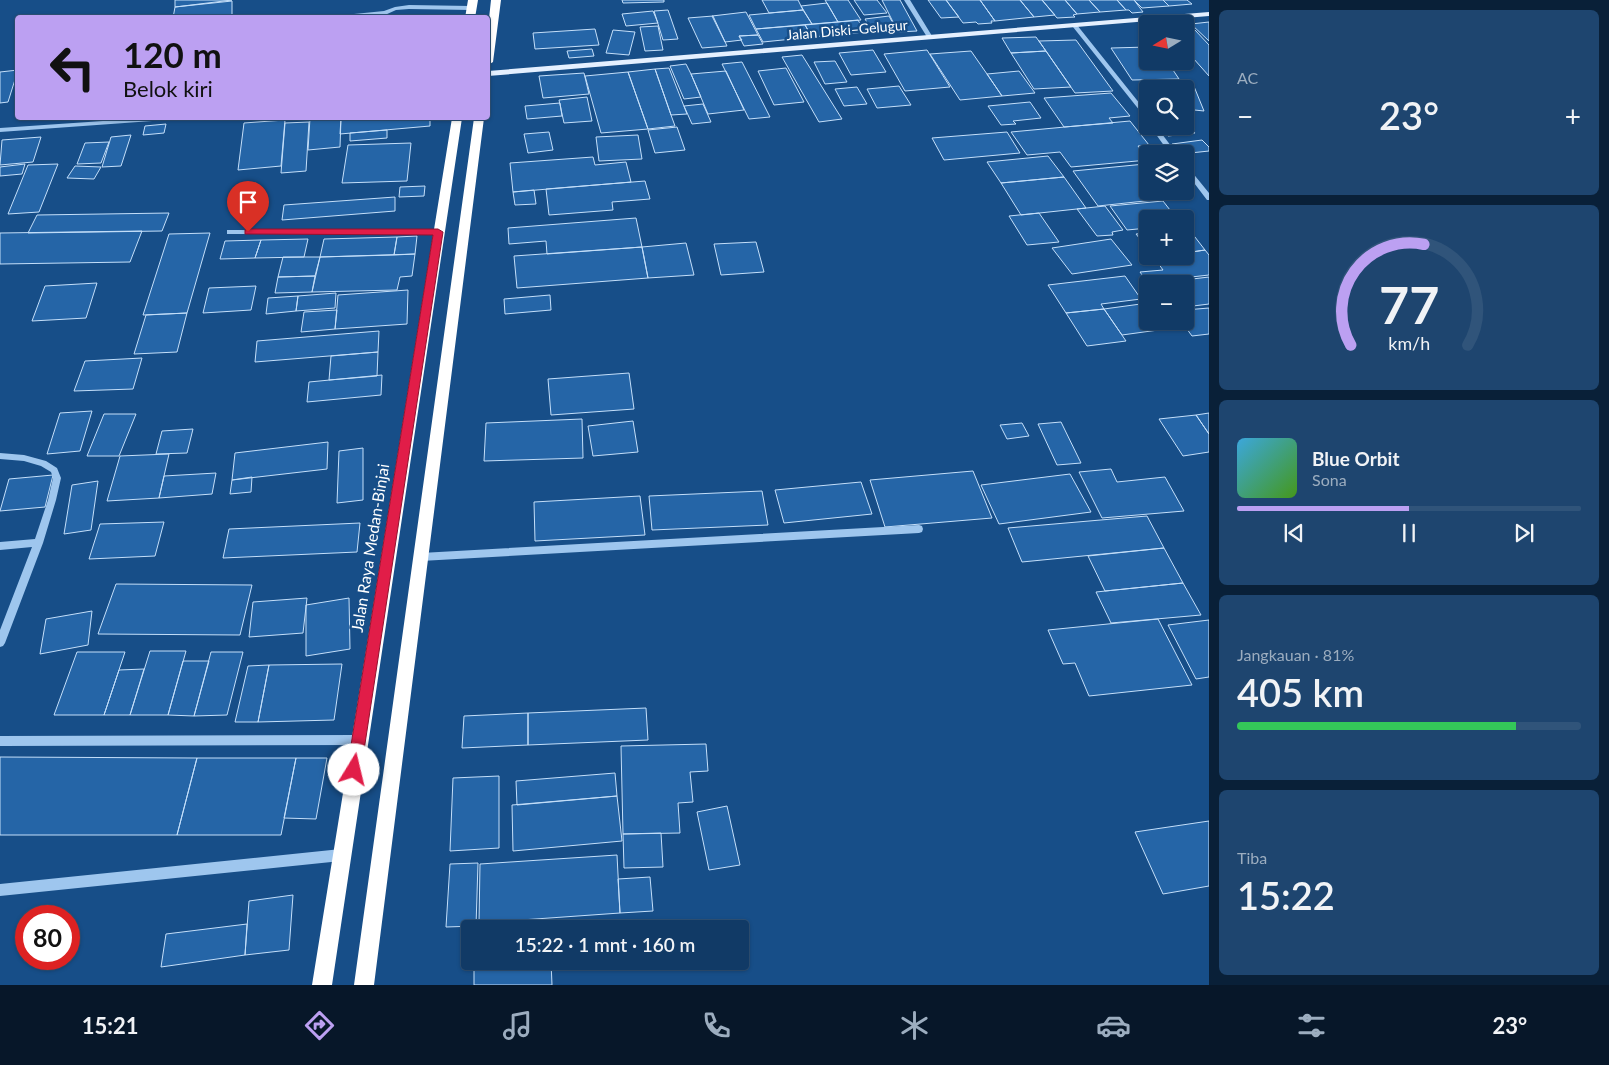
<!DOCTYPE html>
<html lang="id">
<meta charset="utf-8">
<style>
:root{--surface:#113a66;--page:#1e456f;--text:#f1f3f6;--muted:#9cadbf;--line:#30547a;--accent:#bca0f2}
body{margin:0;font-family:Lato,sans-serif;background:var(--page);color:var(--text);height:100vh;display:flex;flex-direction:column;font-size:19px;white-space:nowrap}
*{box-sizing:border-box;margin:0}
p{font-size:16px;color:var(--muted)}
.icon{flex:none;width:28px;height:28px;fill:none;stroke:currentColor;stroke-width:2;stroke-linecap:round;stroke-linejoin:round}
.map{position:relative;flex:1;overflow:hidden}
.details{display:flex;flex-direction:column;gap:10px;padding:10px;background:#092038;width:400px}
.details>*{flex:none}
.guide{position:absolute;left:15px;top:15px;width:475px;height:105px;border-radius:5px;box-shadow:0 1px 4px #0004,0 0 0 1px var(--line);background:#bca0f2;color:#111;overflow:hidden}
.needle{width:32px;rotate:260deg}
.buttons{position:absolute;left:1139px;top:15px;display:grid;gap:10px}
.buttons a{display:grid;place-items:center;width:55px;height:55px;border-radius:5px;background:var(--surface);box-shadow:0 1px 4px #0004,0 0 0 1px var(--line);font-size:25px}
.speed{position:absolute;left:15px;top:905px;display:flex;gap:10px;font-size:25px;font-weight:700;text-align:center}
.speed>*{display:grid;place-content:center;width:65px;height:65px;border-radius:50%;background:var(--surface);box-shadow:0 1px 4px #0004,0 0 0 1px var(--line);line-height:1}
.speed .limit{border:8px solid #d22;background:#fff;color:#111}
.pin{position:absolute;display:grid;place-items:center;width:42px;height:42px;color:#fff;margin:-51px -21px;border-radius:50% 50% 50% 0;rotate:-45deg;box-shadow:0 0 5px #0007}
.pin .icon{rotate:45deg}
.me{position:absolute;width:55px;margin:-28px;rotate:9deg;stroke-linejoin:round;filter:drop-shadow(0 0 4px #0008)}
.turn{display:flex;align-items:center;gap:18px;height:105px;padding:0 25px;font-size:22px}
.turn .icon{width:65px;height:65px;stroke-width:2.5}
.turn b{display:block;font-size:35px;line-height:42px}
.big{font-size:38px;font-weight:600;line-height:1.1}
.details .widget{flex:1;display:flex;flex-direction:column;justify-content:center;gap:8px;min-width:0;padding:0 18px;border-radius:8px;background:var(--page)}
.details .dial{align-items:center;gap:0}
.dial svg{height:130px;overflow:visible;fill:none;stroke:var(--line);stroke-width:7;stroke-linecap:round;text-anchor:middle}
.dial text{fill:var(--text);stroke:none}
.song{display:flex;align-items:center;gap:15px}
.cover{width:60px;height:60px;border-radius:8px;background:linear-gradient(135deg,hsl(200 70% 55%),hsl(100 70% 35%))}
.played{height:5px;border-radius:2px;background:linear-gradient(90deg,var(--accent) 50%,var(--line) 50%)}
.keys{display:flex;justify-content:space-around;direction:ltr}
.heat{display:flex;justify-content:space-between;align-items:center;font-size:28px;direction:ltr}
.charge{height:8px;border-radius:4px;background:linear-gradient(90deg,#34c759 81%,var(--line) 0)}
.trip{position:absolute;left:461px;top:920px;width:288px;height:50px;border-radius:5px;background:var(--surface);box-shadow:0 1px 4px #0004,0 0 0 1px var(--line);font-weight:600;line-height:50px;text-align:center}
.dock{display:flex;height:80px;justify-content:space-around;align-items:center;background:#071729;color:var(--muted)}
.dock .icon{width:35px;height:35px}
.dock .selected{color:var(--accent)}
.dock b{font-size:22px;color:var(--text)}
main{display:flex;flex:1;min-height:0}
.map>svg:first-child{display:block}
.building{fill:#2565a7;stroke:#c4dffa}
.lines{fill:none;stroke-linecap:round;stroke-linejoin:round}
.minor{fill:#9ec6ee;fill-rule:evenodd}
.major{fill:#e5f0ff;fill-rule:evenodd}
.highway{fill:#fff;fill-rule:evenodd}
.route{fill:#e11d48;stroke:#92132f}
.labels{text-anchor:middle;stroke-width:5;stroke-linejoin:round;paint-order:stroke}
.far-street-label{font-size:14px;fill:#fff;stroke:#174e88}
.street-label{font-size:16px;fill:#fff;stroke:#174e88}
</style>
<main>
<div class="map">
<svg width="1209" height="985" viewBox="0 0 1209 985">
<rect width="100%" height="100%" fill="#174e88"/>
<path class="building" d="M175 0H232L175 7Z
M622 0H664V2L623 3Z
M762 0H798L803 10 769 13Z
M825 0H848L861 20 838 22Z
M854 0H877L887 13 864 15Z
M882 0H900L917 31 898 32Z
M928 0H946L959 17 941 18Z
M946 0H980L995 21H991L992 23 978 24 976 22 963 23Z
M980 0H1020L1034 17 995 21Z
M1020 0H1042L1055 15 1034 17Z
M1042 0H1065L1077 14 1073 15 1075 17 1057 18Z
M1065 0H1089L1100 12 1077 14Z
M1089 0H1117L1126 10 1100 12Z
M1117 0H1134L1143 12 1132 13 1129 10H1126Z
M1134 0H1163L1169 6 1142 8Z
M1163 0H1187L1192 4 1169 6Z
M232 1V15L173 18 175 7Z
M827 3 838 22 812 24 801 6Z
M668 10 678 39 663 40 654 11Z
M803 10 812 24 756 29 749 15Z
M653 11 658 23 626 26 622 14Z
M746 12 758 35 739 36 742 40 725 42 712 16Z
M713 16 727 46 702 48 688 18Z
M889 16 895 27 871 29 865 19Z
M858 20 865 32 812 37 805 25Z
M1209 22V41L1191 24Z
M805 25 812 37 763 42 756 29Z
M658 26 663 50 645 51 640 27Z
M595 29 599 45 535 49 533 33Z
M613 30 635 32 629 55 606 53Z
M1195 30 1209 45V76L1185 49V31Z
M758 35 763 44 744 46 739 36Z
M1036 37 1046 51 1011 53 1002 38Z
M1076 40 1113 91 1075 93 1039 41Z
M1148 47V61H1167L1179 79 1132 80 1111 48Z
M592 49 594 56 569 58 567 51Z
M873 50 886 72 851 75 839 53Z
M927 50 950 87 905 91 884 54Z
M971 51 987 74 1002 96 960 100 930 54Z
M1046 51 1071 87 1034 89 1011 53Z
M802 55 842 119 819 122 782 57Z
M835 61 847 82 825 84 814 62Z
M742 62 770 117 749 119 722 64Z
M686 64 691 74 701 97 684 99 670 66Z
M669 68 687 114 671 115 655 69Z
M786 68 804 102 774 105 758 71Z
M655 69 671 115 675 126 648 129 628 72Z
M18 70 8 102 0 103V72Z
M726 71 744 110 708 114 691 74Z
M1019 71 1035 93 1002 96 987 74Z
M628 72 648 129 601 133 585 76Z
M584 73 589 94 543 98 539 76Z
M1141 80 1193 84 1204 111 1185 109V89H1148V98Z
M899 86 911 105 877 108 867 89Z
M857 87 867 104 844 106 835 89Z
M1111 93 1130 116 1109 118 1113 123 1064 127 1044 98Z
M587 97 592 121 564 123 559 100Z
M1030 102 1041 118 1013 121 1016 124 1001 125 988 106Z
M560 103 562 116 527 119 525 106Z
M703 104 711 122 692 124 684 106Z
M310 118H341L340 147 308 150Z
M341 118H430V126L340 134Z
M285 120 281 166 238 170 244 123Z
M1130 121 1149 145 1138 146 1148 160 1071 167 1060 152 1027 155 1011 132Z
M309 122 306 171 281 173 285 123Z
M1185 122 1195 133 1168 136 1159 126H1185Z
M166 124 164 133 143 135 145 126Z
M677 127 685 150 655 153 648 130Z
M387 130V138L350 141V133Z
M549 132 553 150 528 153 524 134Z
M1007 132 1020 153 944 160 932 138Z
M131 135 121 166 102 167 111 137Z
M638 135 642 159 599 161 596 137Z
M41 137 33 162 0 165 2 140Z
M1202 140 1209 147V151L1181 154 1172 144Z
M109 142 101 163 77 164 85 143Z
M411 143 407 181 342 183 348 145Z
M1048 156 1064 177 1001 183 987 162Z
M593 157 595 165 626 162 631 182 513 192 510 163Z
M25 164 22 174 0 176V167Z
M58 164 39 212 8 214 28 165Z
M1145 164 1148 167V191H1167L1173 198 1098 206 1073 171Z
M75 166 101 167 94 179 67 178Z
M1064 177 1086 208 1021 215 1001 183Z
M645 181 650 199 612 202 613 210 549 215 546 189Z
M425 186 424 196 399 197 400 187Z
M534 190 536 204 515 205 513 192Z
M395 197V211L282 220 284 205Z
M1163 201 1177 219H1148V228L1127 230 1110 206Z
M1105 206 1123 230 1112 232 1113 235 1097 236 1077 209Z
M169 213 162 231 28 233 37 215Z
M1039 213 1059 242 1027 245 1009 216Z
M636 218 642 247 547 254 546 241 509 244 508 228Z
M1188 228 1205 250 1185 253V229Z
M142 231 130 262 0 264V233Z
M210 233 187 313 143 315 169 234Z
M1148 233V249L1136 234Z
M417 236 415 254 394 255 397 237Z
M397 237 394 255 320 257 324 239Z
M308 239 304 257 255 258 261 240Z
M1111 239 1132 265 1072 274 1052 248Z
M261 240 255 258 220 259 225 241Z
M756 242 764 272 721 275 714 244Z
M686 243 694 275 648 278 642 247Z
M642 247 648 278 517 288 514 256Z
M1205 250 1209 255V275L1147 282 1140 272 1163 270 1153 256H1185V253Z
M415 254 412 276 400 277 397 290 312 292 320 257Z
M283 257H320L315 276 278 277Z
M315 276 312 292 275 293 278 277Z
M1125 276 1141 299 1101 304 1104 309 1066 313 1048 285Z
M1209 277V304L1185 307V284L1159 283Z
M97 283 86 318 32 321 45 286Z
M256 286 251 310 203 313 209 288Z
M408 290 407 324 335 329 338 295Z
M336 293 335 308 296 311 298 296Z
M550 295 551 310 505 314 504 299Z
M298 296 296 311 266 314 268 298Z
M1148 303V321H1168L1173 328 1122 335 1104 309Z
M1209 308V334L1192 336 1181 321H1185V310Z
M1104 309 1126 341 1087 346 1066 313Z
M337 310 335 329 301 332 304 312Z
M187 313 177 352 134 354 146 315Z
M379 331 378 352 255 362 257 341Z
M378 352 377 376 329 380 331 356Z
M142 358 133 389 74 391 85 361Z
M629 373 634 409 551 415 548 379Z
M382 375 381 395 307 402 309 382Z
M92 411 80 451 47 454 60 413Z
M1209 413V434L1196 415Z
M104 414H136L119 456H87Z
M1196 415 1209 434V452L1183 456 1159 419Z
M582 419 583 458 484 461 486 423Z
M633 421 638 452 593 456 588 426Z
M1061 422 1081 463 1057 465 1038 424Z
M1022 423 1029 436 1007 439 1000 425Z
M193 429 187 453 156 454 162 431Z
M328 442 327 469 232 480 235 453Z
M363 448V500L337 503 339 451Z
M169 454 159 498 107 501 120 456Z
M1111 469 1117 482 1165 477 1184 511 1102 518 1079 472Z
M973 471 992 518 885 527 870 480Z
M216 473 212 494 159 498 164 476Z
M1070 474 1091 512 999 524 981 485Z
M53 475 45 507 0 511 9 479Z
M252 477 251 492 230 494 232 480Z
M98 481 91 530 64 534 72 485Z
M861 482 872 514 784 523 775 490Z
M762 491 768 525 652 530 649 496Z
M640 496 645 535 535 541 534 502Z
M1147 516 1164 548 1022 562 1008 528Z
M164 522 155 556 89 559 100 524Z
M360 523 357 552 223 558 229 529Z
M1164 548 1183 583 1105 591 1088 556Z
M1183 583 1201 615 1111 623 1096 592Z
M116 584 252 585 240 635 98 634Z
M307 598 303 633 249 637 253 602Z
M349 598 350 649 306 656V605Z
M92 611 88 645 40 654 46 619Z
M1158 619 1192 685 1089 696 1075 663 1063 664 1048 630Z
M1209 620V677L1196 679 1168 625Z
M150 651H186L168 715H130Z
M77 652H125L104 715H54Z
M211 652H243L227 715 194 716Z
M183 661H209L194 716 168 715Z
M342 664 334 720 258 722 269 665Z
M269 665 258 722H235L248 666Z
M144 669 130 715H104L119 670Z
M646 708 648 740 528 745V713Z
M528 713V745L462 748 464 716Z
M706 744 708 771 690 772 693 802 678 803 680 833 623 834 621 746Z
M0 757 197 758 177 835H0Z
M197 758H296L281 835H177Z
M296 758H327L316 819 284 818Z
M615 773 617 796 517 805 516 781Z
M499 776V848L450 851 453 778Z
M617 796 622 841 513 851 512 805Z
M727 806 740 865 709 870 697 812Z
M1209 821V886L1163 894 1135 832Z
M661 833 663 867 624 868 623 834Z
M617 855 620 913 479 923 480 864Z
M478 863 476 926 446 927 450 864Z
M650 877 653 911 620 913 618 879Z
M293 895 289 950 245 955 249 901Z
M247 924 245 955 161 967 166 934Z
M549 926 550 929H510Z
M474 961H551L552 985H474Z"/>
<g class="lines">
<path class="minor" d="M904 0H910L932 36 931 37H927Z
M409 5 471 6 474 8 471 10 409 9 396 10 385 15 346 18H314L384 11 395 7Z
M1073 25H1077L1148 114V121L1073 27Z
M147 118H169L166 120 0 132V128Z
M1150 126H1156L1177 154H1170Z
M1185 165 1187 166 1209 193V200H1207L1185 171Z
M227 230H438L442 232 438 234H227Z
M0 453 24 455 46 461 57 468 61 478 56 500 43 543 5 643 3 646 0 647V630L32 547 0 550V542L35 539 48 500 53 478 51 472 41 466 24 461 0 459Z
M919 525 922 526 923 529 922 532 919 533 421 561 418 560 416 557 418 554 421 553Z
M358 735 362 736 363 740 362 744 358 745 0 746V736Z
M341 849 345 851 347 855 345 859 341 861 0 896V884Z"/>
<path class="major" d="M1209 12V16L488 76V71Z"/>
<path class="highway" d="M468 0H478L475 18H465Z
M491 0H501L493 62 488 65V28Z
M452 118H462L332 985H312Z
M474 118H484L374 985H354Z"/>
</g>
<path class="route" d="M248 229H438L443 232 361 770 359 775 354 777 349 775 347 770 433 235 245 234V230Z"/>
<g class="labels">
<g class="far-street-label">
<text transform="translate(847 30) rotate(-5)" y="5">Jalan Diski–Gelugur</text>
</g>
<g class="street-label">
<text transform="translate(370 548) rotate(-81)" y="6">Jalan Raya Medan-Binjai</text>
</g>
</g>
</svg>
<div class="buttons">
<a><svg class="needle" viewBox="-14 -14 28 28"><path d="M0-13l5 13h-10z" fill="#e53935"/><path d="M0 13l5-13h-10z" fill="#9cadbf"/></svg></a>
<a><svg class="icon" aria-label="search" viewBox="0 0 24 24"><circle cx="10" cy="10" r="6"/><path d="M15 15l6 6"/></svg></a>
<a><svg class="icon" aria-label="layers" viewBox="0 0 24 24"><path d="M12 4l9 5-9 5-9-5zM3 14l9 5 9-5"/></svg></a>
<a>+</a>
<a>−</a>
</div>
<div class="speed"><div class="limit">80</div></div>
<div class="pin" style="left:248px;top:232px;background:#d93025"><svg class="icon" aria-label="arrive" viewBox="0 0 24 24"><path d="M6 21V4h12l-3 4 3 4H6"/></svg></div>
<svg class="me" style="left:354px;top:770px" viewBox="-20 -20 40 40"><circle r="19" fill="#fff"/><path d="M0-13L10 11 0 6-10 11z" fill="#e11d48"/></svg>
<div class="trip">15:22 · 1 mnt · 160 m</div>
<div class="guide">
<div class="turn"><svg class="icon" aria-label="left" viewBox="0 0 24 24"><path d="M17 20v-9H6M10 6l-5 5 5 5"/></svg><div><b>120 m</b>Belok kiri</div></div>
</div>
</div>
<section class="details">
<div class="widget"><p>AC</p>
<div class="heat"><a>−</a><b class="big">23°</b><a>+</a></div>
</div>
<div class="widget dial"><svg viewBox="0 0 100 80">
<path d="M14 69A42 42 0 1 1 86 69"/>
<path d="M14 69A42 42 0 0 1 59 7" stroke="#bca0f2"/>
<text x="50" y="56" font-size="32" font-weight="700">77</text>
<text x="50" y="72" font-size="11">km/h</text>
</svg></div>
<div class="widget">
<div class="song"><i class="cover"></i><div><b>Blue Orbit</b><p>Sona</p></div></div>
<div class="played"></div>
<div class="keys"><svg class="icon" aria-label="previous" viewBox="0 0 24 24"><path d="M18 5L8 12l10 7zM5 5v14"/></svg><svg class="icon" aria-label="pause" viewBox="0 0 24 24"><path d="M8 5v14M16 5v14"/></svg><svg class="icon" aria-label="next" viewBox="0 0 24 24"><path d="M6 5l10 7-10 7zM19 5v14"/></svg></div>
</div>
<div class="widget"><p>Jangkauan · 81%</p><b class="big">405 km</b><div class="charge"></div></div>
<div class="widget"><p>Tiba</p><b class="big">15:22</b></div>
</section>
</main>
<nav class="dock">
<b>15:21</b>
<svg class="icon selected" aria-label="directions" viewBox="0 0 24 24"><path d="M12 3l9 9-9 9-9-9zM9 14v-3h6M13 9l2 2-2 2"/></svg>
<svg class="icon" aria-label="music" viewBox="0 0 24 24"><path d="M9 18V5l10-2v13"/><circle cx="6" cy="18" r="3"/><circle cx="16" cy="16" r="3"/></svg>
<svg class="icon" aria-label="phone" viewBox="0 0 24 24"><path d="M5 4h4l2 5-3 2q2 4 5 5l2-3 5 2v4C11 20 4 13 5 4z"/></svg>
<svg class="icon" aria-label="climate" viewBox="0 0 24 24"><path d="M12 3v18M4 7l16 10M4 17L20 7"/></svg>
<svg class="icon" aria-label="car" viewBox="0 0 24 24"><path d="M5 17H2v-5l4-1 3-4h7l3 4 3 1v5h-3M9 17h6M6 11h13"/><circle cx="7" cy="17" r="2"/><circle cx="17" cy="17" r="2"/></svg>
<svg class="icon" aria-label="filters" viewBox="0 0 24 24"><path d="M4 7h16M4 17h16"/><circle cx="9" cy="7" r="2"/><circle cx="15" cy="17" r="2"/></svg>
<b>23°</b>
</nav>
